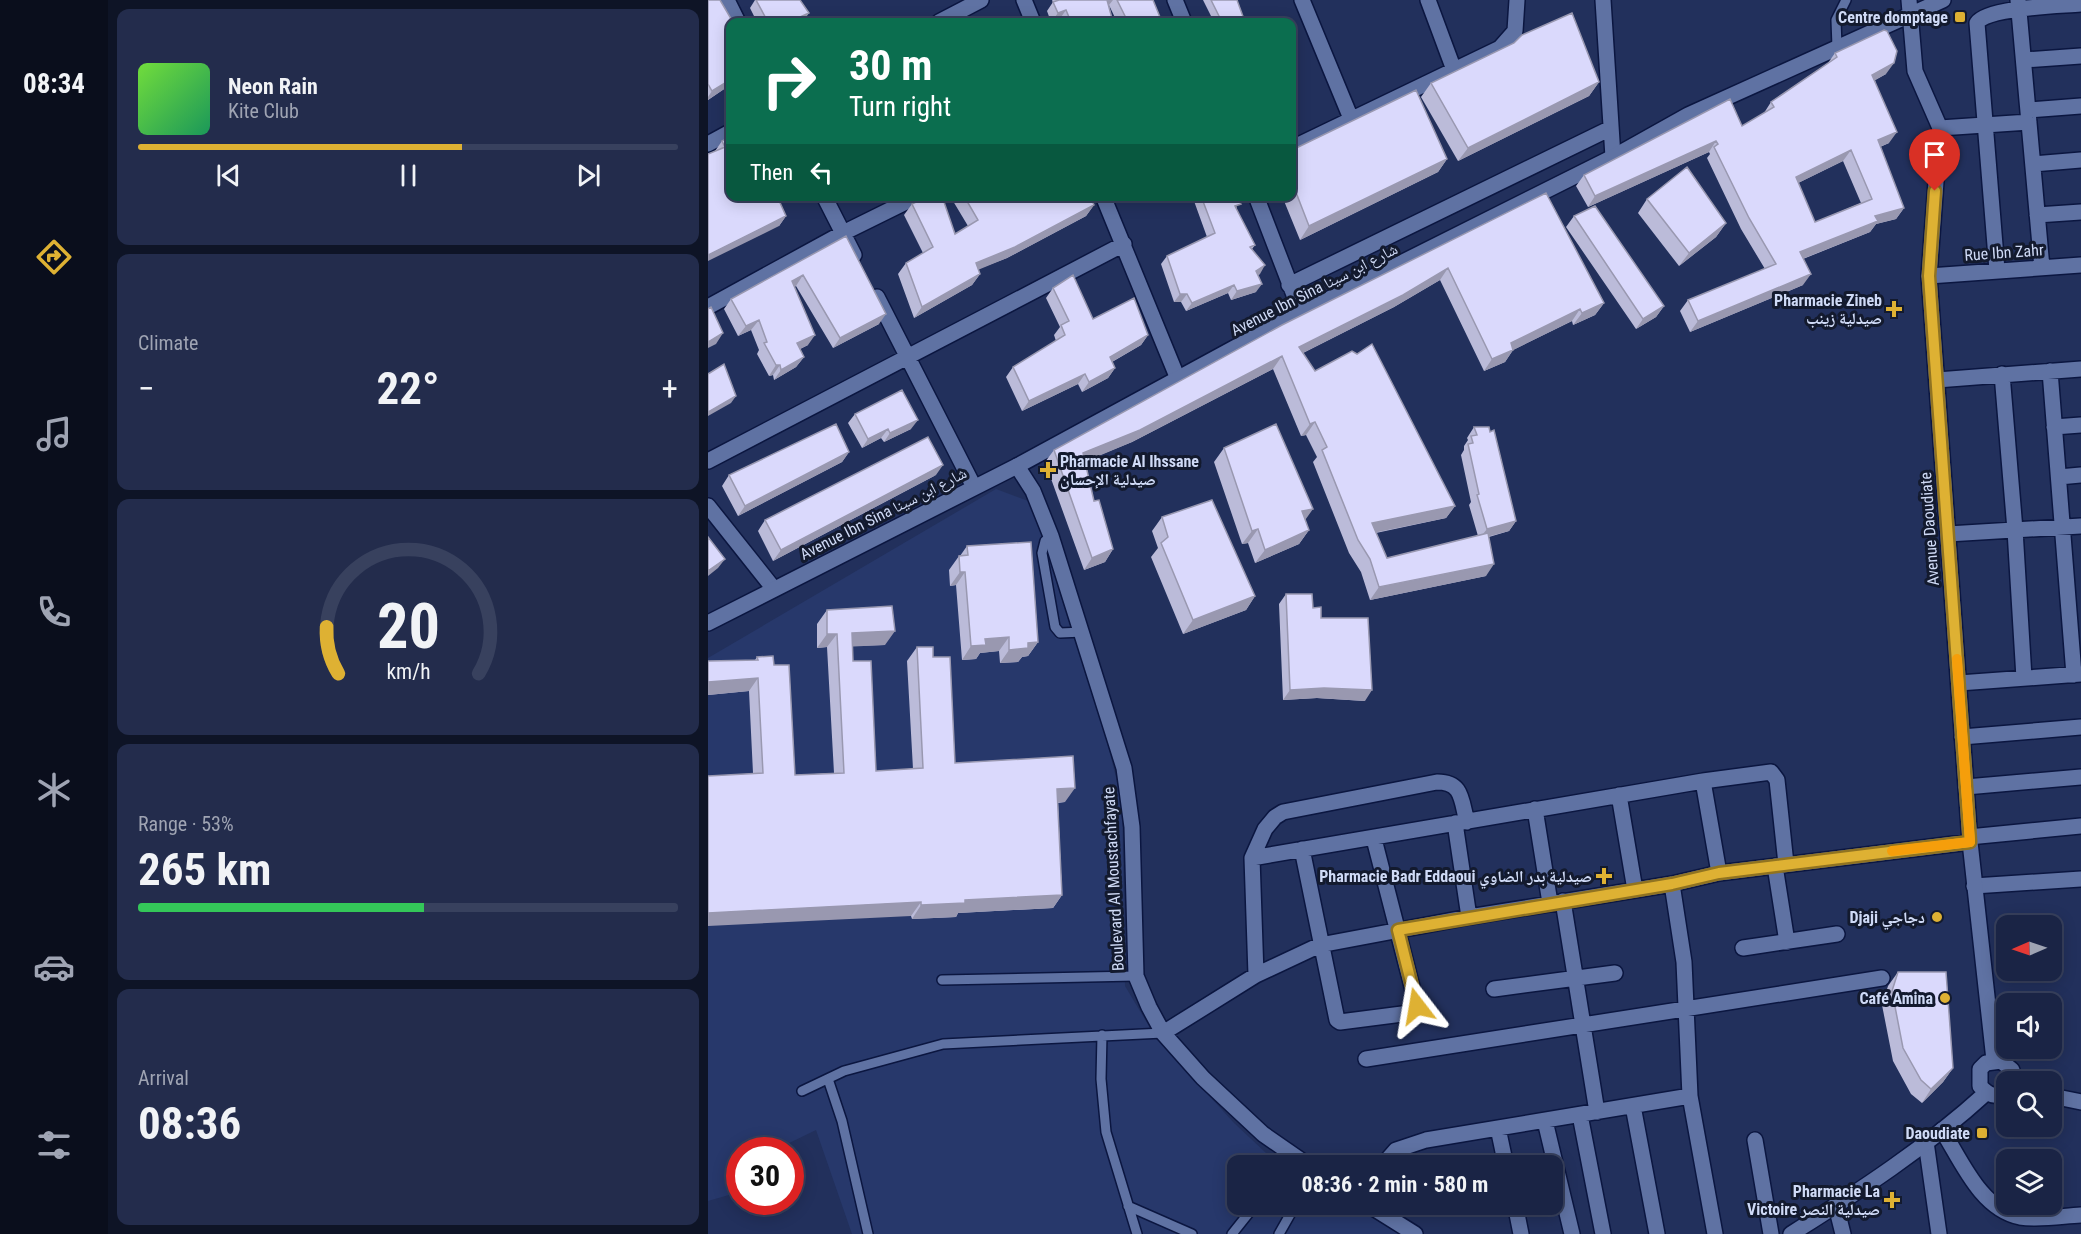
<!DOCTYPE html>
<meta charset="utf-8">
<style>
:root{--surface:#1a2445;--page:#232c4c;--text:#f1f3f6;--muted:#9fa4b3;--line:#38415e;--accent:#deb133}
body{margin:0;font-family:"Roboto Condensed","Noto Naskh Arabic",sans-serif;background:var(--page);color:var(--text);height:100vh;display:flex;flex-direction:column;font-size:22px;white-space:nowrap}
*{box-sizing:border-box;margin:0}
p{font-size:20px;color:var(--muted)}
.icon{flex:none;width:33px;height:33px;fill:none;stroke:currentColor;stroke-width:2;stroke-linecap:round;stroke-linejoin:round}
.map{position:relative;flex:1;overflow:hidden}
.side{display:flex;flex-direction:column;gap:9px;padding:9px;background:#0e1426;width:600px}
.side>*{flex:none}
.banner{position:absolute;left:18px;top:18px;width:570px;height:183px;border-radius:12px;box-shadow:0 3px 15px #0003,0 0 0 2px var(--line);background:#0b6e4f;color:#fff;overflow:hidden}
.needle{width:39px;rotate:268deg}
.fabs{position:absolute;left:1288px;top:915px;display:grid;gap:12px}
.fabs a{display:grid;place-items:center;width:66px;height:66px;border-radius:12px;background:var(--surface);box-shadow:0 3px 15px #0003,0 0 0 2px var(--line);font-size:30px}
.speed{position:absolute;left:18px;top:1137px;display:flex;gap:12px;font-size:30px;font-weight:700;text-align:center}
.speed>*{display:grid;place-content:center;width:78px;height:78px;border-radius:50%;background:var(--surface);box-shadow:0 3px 15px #0003,0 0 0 2px var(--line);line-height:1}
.speed .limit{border:9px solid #d22;background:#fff;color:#111}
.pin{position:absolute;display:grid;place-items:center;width:51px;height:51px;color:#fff;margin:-62px -26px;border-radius:50% 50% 50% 0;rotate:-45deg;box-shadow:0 0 6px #0007}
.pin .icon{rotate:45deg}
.me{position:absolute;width:66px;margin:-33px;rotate:346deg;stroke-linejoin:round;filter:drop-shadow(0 0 4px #0008)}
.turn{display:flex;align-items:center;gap:21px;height:126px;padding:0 24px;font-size:27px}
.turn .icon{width:78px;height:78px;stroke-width:2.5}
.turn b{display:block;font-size:42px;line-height:51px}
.then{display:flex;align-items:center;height:57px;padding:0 24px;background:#0003;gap:12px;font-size:22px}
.big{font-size:45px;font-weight:700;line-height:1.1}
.side .card{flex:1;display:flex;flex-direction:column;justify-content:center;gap:9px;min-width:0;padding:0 21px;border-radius:12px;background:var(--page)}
.side .dial{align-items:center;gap:0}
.dial svg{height:156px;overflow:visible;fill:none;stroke:var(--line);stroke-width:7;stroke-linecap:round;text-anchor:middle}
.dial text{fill:var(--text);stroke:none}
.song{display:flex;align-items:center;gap:18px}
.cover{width:72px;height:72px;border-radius:9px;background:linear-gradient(135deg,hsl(100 70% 55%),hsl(150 70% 35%))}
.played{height:6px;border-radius:3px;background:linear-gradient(90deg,var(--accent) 60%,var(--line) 60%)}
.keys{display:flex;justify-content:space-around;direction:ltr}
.heat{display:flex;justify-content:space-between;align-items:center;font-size:33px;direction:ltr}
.charge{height:9px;border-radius:4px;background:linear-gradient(90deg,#34c759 53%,var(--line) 0)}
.trip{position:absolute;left:519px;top:1155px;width:336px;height:60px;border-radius:12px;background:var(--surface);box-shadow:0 3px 15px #0003,0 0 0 2px var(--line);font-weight:700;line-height:60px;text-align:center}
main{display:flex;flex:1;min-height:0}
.dock{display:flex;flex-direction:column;width:108px;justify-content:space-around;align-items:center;background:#0a0e1c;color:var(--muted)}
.dock .icon{width:42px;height:42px}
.dock .current{color:var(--accent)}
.dock b{font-size:27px;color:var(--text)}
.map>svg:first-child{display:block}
.built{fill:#27386b}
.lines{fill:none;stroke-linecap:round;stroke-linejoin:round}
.service-casing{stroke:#0b1640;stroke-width:12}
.minor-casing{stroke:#0b1640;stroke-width:18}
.tertiary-casing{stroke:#0b1640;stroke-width:18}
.service{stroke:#5f72a3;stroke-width:9}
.minor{stroke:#5f72a3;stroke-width:15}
.tertiary{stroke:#5f72a3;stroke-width:15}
.wall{fill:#bbbbd9;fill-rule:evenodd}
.shaded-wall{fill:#9998b0}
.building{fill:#dad9fc;stroke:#9998b0;stroke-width:1.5;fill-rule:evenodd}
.route-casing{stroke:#907321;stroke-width:15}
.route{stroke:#deb133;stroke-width:10}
.slow{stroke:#f59e0b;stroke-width:10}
.poi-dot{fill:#deb133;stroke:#131a2e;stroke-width:2}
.labels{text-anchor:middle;stroke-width:6;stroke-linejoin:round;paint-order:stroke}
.poi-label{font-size:16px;font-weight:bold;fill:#cfdaf6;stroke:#131a2e;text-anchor:end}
.street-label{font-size:16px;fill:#cfdaf6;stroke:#131a2e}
</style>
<main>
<nav class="dock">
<b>08:34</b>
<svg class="icon current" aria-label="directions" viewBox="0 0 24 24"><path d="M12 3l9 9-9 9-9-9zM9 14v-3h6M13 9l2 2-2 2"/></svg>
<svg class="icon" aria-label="music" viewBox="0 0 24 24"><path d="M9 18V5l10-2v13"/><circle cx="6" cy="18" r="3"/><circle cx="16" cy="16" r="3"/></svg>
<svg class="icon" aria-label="phone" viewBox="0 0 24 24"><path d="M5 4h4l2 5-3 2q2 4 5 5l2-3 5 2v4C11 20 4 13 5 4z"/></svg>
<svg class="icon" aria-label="climate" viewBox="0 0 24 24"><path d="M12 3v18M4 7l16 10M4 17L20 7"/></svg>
<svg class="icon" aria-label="car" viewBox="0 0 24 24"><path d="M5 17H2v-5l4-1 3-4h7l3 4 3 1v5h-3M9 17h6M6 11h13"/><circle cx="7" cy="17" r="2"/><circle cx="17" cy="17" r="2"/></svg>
<svg class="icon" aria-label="filters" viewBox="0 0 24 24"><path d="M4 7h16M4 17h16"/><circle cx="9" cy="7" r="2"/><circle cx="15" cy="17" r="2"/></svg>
</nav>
<section class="side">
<div class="card">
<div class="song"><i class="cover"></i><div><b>Neon Rain</b><p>Kite Club</p></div></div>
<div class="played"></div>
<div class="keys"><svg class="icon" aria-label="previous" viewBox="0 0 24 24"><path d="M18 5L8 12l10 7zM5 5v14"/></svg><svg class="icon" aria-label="pause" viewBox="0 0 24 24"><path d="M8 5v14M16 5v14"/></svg><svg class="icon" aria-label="next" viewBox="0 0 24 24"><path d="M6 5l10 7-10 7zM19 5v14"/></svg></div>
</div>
<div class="card"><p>Climate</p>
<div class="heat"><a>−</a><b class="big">22°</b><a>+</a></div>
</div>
<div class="card dial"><svg viewBox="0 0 100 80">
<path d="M14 69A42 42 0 1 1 86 69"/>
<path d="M14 69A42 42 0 0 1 8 45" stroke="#deb133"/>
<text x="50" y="56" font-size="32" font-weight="700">20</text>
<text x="50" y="72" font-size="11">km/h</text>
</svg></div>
<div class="card"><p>Range · 53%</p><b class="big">265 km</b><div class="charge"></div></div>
<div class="card"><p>Arrival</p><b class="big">08:36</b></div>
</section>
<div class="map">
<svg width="1373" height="1234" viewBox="0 0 1373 1234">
<rect width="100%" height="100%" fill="#22305c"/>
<path class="built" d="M288 489 323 502 399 742 414 802 417 986 448 1038 526 1123 558 1153 578 1165 530 1166V1204L644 1205 693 1234H144L108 1130 77 1145 72 1150H32L31 1192 0 1201V658Z"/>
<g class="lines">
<g class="service-casing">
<path id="service" d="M1129 47 1128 20 1138 0
M343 536 337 541 334 553 347 627 352 633 375 632
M234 980 428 976
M394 1035 393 1079 398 1132 429 1234
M120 1079 134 1121 160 1234
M94 1091 136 1071 235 1044 455 1033
M420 1206 484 1234
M524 1234 548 1204
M571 1234 588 1204"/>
</g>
<g class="minor-casing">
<path id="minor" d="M19 0 30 22
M316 0 325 22
M467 0 476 22
M594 0 644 121
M720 0 746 70
M895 0 905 157
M1310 0 1334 268
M231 22 273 0
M1316 60 1373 56
M1320 110 1373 106
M1232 128 1321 122
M0 144 22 132
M584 148 792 48 807 31 809 0
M1325 164 1373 160
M116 196 146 255
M395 196 470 379
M548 196 593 313
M1329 215 1373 212
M1289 270 1269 23C1280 7 1352 6 1373 4
M1221 276 1373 265
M581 285 903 128
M169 297 266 487
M0 307 135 233 210 196
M1342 371 1366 675
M1294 374 1307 530 1316 678
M1229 380 1373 369
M1346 427 1373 425
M0 461 416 244
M309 466 325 491 343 536 416 768 424 827 428 976 441 1007 455 1033 495 1078 555 1134 601 1166
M1351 477 1373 475
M0 506 66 589
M1240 534 1373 526
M1251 683 1373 674
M1254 737 1373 727
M995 781 1011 873
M1258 787 1373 777
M911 795 927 890
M827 809 842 903
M747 823 761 917
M1261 837 1373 826
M594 849 629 1020 632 1022 702 1013 706 1012 709 1006 666 839
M544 858 995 781 1063 772 1069 780 1078 864
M1067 866 1079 942
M964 884 976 962 982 1096 1007 1234
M1266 886 1373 879
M855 901 889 1112
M1035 948 1129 934
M548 975 544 858 557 829 567 817 575 812 729 782C755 782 753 800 759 822
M786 989 907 973
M455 1033 548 975 612 945 761 917 964 884 1011 873 1262 842
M658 1059 1174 978
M925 1106 949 1234
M872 1115 895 1234
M837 1121 864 1234
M790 1128 798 1166
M1234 1130C1254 1162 1273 1209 1312 1217 1331 1220 1354 1216 1373 1215
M1047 1140 1063 1234
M1218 1142 1231 1234
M674 1166 688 1150 718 1140 982 1096
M659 1204 707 1234
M807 1204 813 1234
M1128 1206 1135 1234"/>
</g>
<g class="tertiary-casing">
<path id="tertiary" d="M1201 0 1207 71 1232 128 1221 276 1262 842 1286 1060
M0 623 309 466 561 329 905 157 980 115 1235 0
M1299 1092C1288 1099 1280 1095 1272 1086V1069L1278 1063 1293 1061 1304 1070 1306 1082
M1344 1096 1373 1102
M1083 1234C1150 1192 1219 1147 1278 1093"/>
</g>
<use href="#service" class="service"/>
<use href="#minor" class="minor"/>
<use href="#tertiary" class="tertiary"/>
</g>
<path class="wall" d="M0 0 22 85 0 100Z
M47 0H92L101 13 94 22H49L42 8Z
M344 0H445L454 22H409L401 5 405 22H353L351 20 343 22 339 11 345 2Z
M495 0H529L537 22H506Z
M1127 53 1178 74 1167 80 1181 143 1172 147 1196 208 1188 219 1168 224 1162 232 1095 259V285L982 332 972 311 980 300 1057 269 1033 229 999 158 1002 154 1001 152 880 207 868 186 876 175 1034 126 1056 113 1063 102 1120 63ZM1135 161 1153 203 1107 222 1090 183Z
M891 82 881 96 750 161 713 97 723 83Z
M14 141 78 216 71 226 7 151Z
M584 150 739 159 730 172 592 240 574 196H584Z
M838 193 896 303 887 315 865 325 864 321 805 350 797 362 776 371 732 280 686 307 595 353 607 371 747 506 738 518 668 533 679 558 770 536 761 505 763 502 753 455 756 450V446L760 440 759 438 766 427 808 521 801 531 781 537 778 576 662 600 653 572 641 553 605 462 609 457 598 435 593 436 565 369 424 442 377 461 386 501 405 549 397 562 376 570 337 462 346 450Z
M242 196H382L386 205 378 216 299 258 270 269 272 274 264 285 206 318 190 274 198 263 215 253 196 215 204 204 247 234 260 226Z
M487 196H527L529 210 547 245 544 249 552 274 550 275 548 292 523 300 520 293 478 311 473 302H466L453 264 459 256 499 237 486 201 488 199Z
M939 199 1018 223 1008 237 971 266 930 213Z
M866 216 956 306 948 317 928 329 858 227Z
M138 236 171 324 125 348 88 286 86 287 100 345 92 349 96 357 88 367 66 380 65 375 61 376 49 354 51 350 43 330 30 336 16 309 23 299Z
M345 288 385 319 440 335 433 345 404 362 407 368 400 378 374 392 370 384 314 411 298 377 305 367 348 341 346 335 352 327 338 298Z
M147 414 203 429 176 442 173 438 154 448 140 423Z
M516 448 597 520 601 530 591 544 547 563 540 543 534 544 506 462Z
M141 452 134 462 30 516 14 486 21 475Z
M228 475 65 561 50 531 57 520Z
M454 517 547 596 538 610 475 634 443 557 450 548 444 531Z
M259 546 330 642 320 656 314 657 310 662 292 663 291 651 272 653 268 659 254 660 248 585 242 586 241 570 251 556H252Z
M578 594 605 608 613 618 657 701 609 698 575 700 571 604Z
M119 610 177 645 145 646V661L168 771 205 769 199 661 209 647 225 657 247 763 357 802 350 803 354 895 345 908 250 913 248 917 204 919 203 916 45 773 41 691 0 695V661L47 660 49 657 66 665 87 775 126 773 119 647 109 648V624Z
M1190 972 1245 1068 1235 1082 1214 1103 1203 1094 1185 1061 1174 1005 1180 986Z"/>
<path class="shaded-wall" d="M398 0H405L401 5Z
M358 10 351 20 343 22 350 13Z
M101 13 94 22H81Z
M1186 63 1178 74 1157 86 1164 75Z
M22 80V85L0 100V97L4 91Z
M891 82 881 96 750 161 760 148Z
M1189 132 1181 143 1162 151 1170 140Z
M1008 141 1001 152 880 207 887 196Z
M1143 150 1135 161 1080 188 1088 177Z
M739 159 730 172 592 240 601 226Z
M386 205 378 216 299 258 260 274 268 263Z
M1196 208 1188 219 1168 224 1162 232 1084 263 1092 252 1167 216Z
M78 216 71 226 0 261V255Z
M1018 223 1008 237 971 266 981 253Z
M557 265 552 274 542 279 548 271Z
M740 268 732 280 686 307 583 359 591 347Z
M272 274 264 285 206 318 214 307Z
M1103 274 1095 285 982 332 990 321Z
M95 275 88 286 76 292 84 281Z
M554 284 548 292 523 300 529 291Z
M526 285 520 293 478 311 484 303Z
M472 294H479L473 302H466Z
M896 303 887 315 865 325 874 313Z
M956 306 948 317 928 329 935 319Z
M872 309 864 321 801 352 805 350 797 362 776 371 784 359 803 343Z
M178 314 171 324 125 348 132 338Z
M51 320 43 330 30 336 38 326Z
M15 333 8 344 0 348V342Z
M107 335 100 345 82 354 89 343Z
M440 335 433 345 395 367 402 357Z
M574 356 565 369 424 442 367 466 375 453Z
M96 357 88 367 66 380 73 370Z
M68 365H72L65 375 61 376Z
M407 368 400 378 374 392 381 382Z
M377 374 370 384 314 411 321 401Z
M28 396 23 403 0 416V412Z
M210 420 203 429 176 442 182 433Z
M607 422 598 435 593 436 602 424Z
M180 429 173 438 154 448 160 439Z
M141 452 134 462 30 516 37 506Z
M235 465 228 475 65 561 73 550Z
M747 506 738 518 655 535 664 523Z
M605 509 595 523 594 511Z
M808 521 801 531 771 539 779 529Z
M550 529 540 543 534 544 544 531Z
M601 530 591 544 547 563 557 550Z
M405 549 397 562 376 570 384 558Z
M17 559 10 568 0 576V571Z
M786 564 778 576 662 600 671 587Z
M252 572H257L248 585 242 586Z
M547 596 538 610 475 634 485 620Z
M187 631 177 645 135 647 144 633Z
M119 634H129L119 647 109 648Z
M301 637 291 651 272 653 268 659 254 660 263 646 277 639Z
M330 642 320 656 314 657 310 662 292 663 301 650 320 643Z
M50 678 41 691 0 695V682Z
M616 688 664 690 657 701 609 698 575 700 582 690Z
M367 788 357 802 339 803 349 789Z
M354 895 345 908 250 913 248 917 204 919 213 905 257 900Z
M213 902 203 916 0 926V913Z
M1245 1068 1235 1082 1214 1103 1223 1089Z"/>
<path class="building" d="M0 0H12L25 22H22V80L4 91 0 84Z
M48 0H92L101 13 81 22H60Z
M351 0H399L405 22H363L358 10 350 13 345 2Z
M409 0H445L454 22H420Z
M503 0H529L537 22H514Z
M864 13 891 82 760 148 723 83 806 43 814 35Z
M1176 30 1179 31 1189 51 1186 63 1164 75 1189 132 1170 140 1196 208 1167 216 1170 221 1092 252 1103 274 990 321 980 300 1068 264 1041 218 1006 147 1010 144 1008 141 887 196 876 175 1022 99 1034 126 1066 107 1063 102 1129 57 1127 53ZM1143 150 1164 199 1107 222 1088 177Z
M708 90 739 159 601 226 584 182V150Z
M22 137V196H69L78 216 0 255V154L17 147 14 141Z
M979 167 1018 223 981 253 939 199Z
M838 193 896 303 874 313 872 309 803 343 805 350 784 359 740 268 695 295 591 347 607 371 644 351 649 354 664 344 747 506 664 523 679 558 780 533 786 564 671 587 662 559 650 540 614 450 619 447 607 422 602 424 574 356 432 430 375 453 386 501 391 500 405 549 384 558 346 450 574 325Z
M220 196H234L247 234 270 220 256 196H382L386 205 307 247 268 263 272 274 214 307 198 263 225 247 204 204Z
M493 196H527L533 204 527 206 547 245 542 247 557 265 548 271 554 284 529 291 526 285 484 303 479 294H472L459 256 507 233Z
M887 206 956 306 935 319 866 216Z
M138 236 178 314 132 338 95 275 84 281 107 335 89 343 96 357 73 370 72 365H68L56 343 59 342 51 320 38 326 23 299Z
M365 275 385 319 426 298 440 335 402 357 407 368 381 382 377 374 321 401 305 367 357 335 353 325 361 321 345 288Z
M3 307 15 333 0 342V309Z
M16 364 28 396 0 412V374Z
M194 390 210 420 182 433 180 429 160 439 147 414Z
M128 424 141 452 37 506 21 475Z
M568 424 605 509 594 511 601 530 557 550 550 529 544 531 516 448Z
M766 427H781L782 432 786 430 808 521 779 529 769 495 771 494 760 444 765 443 763 436 769 435Z
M220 437 235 465 73 550 57 520Z
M504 500 547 596 485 620 453 543 460 537 454 517Z
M0 537 17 559 0 571Z
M323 542 330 642 320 643V648L301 650V637L277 639 278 645 263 646 257 572H252L251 556 260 555 259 546Z
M578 594H604L605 608 613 607V618H660L664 690 616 688 582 690Z
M184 606 187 631 144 633 145 661H163L168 771 215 768 209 647H225V657H242L247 763 365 756 367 788 349 789 354 895 257 900V903L213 905V902L0 913V776L55 773 50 678 0 682V661L50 660 49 657 65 656 66 665H81L87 775 136 773 129 634H119V610Z
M1190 972H1238L1245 1068 1223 1089 1213 1080 1195 1048 1184 991Z"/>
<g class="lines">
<g class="route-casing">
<path id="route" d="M709 1006 690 930 964 884 1011 873 1262 842 1221 276 1227 191"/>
</g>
<use href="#route" class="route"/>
<path class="slow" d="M1184 851 1262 842 1249 659"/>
</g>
<g class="poi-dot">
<rect x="1246" y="11" width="12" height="12" rx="3"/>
<path d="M1183 300h6v6h6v6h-6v6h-6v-6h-6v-6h6z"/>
<path d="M337 461h6v6h6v6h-6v6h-6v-6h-6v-6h6z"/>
<path d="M893 867h6v6h6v6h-6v6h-6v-6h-6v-6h6z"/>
<circle cx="1229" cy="917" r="6"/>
<circle cx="1237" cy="998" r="6"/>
<rect x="1268" y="1127" width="12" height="12" rx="3"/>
<path d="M1181 1191h6v6h6v6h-6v6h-6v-6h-6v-6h6z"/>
</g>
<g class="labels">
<g class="poi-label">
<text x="1240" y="23">Centre domptage</text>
<text x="1174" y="306">Pharmacie Zineb<tspan x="1174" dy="18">صيدلية زينب</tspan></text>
<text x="352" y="467" text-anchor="start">Pharmacie Al Ihssane<tspan x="352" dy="18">صيدلية الإحسان</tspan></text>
<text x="884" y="882">Pharmacie Badr Eddaoui صيدلية بدر الضاوي</text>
<text x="1217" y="923">Djaji دجاجي</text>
<text x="1225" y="1004">Café Amina</text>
<text x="1262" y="1139">Daoudiate</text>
<text x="1172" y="1197">Pharmacie La<tspan x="1172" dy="18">Victoire صيدلية النصر</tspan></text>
</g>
<g class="street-label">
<text transform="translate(1296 252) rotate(-4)" y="6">Rue Ibn Zahr</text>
<text transform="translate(606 289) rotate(-27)" y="6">Avenue Ibn Sina شارع ابن سينا</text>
<text transform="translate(175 513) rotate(-27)" y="6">Avenue Ibn Sina شارع ابن سينا</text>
<text transform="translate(1221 529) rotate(-94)" y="6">Avenue Daoudiate</text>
<text transform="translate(405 879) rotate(-93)" y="6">Boulevard Al Moustachfayate</text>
</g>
</g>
</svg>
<div class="fabs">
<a><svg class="needle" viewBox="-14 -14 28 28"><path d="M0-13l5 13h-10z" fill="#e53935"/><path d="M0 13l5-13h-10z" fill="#9fa4b3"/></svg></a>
<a><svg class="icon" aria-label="sound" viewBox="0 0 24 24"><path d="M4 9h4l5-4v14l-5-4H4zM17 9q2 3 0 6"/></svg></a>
<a><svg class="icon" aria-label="search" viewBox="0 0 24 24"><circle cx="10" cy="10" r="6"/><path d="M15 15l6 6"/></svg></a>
<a><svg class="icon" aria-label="layers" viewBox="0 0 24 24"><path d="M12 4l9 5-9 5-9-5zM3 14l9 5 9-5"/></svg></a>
</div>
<div class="speed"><div class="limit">30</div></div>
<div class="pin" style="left:1227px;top:191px;background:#d93025"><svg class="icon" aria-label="arrive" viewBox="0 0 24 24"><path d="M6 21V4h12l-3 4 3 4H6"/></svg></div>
<svg class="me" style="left:709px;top:1006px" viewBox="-20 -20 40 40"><path d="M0-17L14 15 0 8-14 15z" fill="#deb133" stroke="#fff" stroke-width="4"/></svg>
<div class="trip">08:36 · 2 min · 580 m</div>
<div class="banner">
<div class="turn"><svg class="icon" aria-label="right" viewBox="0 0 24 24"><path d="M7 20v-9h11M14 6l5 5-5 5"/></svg><div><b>30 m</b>Turn right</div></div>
<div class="then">Then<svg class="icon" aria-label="left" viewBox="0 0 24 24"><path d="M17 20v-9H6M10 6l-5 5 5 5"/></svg></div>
</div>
</div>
</main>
